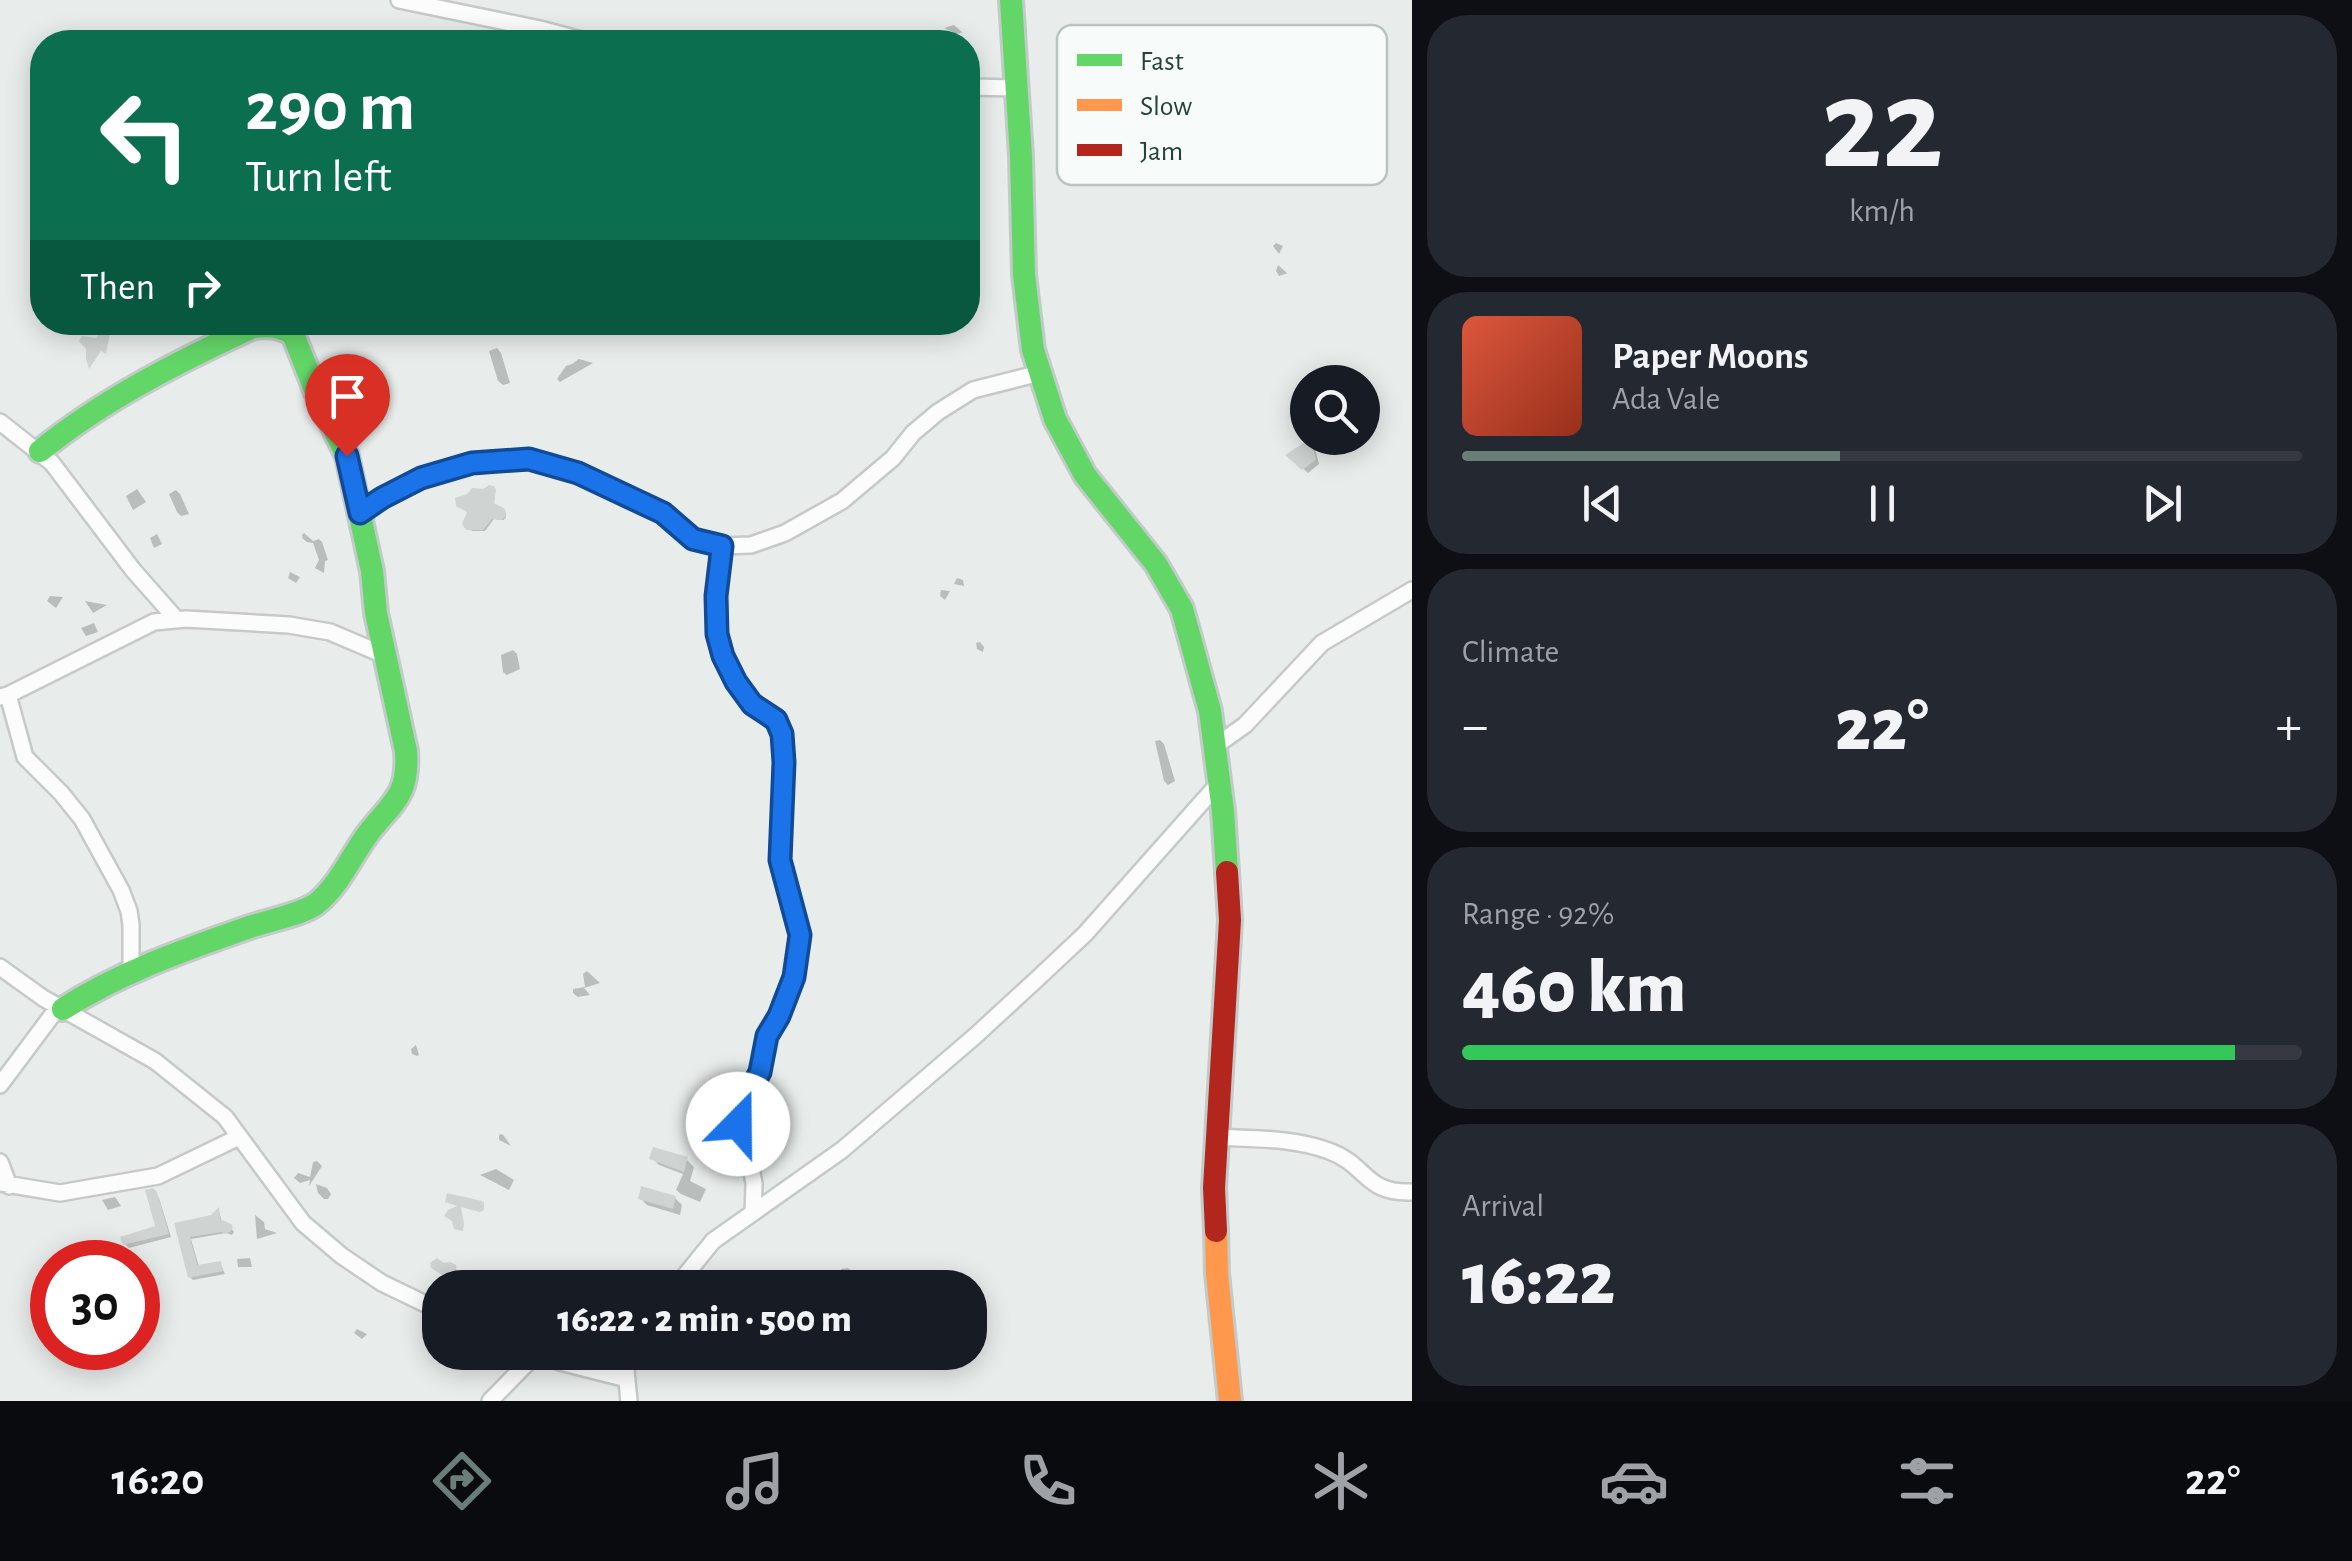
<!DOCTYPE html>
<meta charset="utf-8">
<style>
:root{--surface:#171b24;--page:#242831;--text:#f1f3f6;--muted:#9ea1a6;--line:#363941;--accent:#697e78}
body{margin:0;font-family:"Alegreya Sans",sans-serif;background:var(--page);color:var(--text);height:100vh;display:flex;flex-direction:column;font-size:38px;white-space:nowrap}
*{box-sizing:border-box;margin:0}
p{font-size:32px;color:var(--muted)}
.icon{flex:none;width:55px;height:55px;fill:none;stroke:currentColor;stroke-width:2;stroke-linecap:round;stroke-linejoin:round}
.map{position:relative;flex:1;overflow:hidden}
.panel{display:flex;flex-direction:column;gap:15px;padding:15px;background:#0d0f14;width:940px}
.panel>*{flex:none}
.guide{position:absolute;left:30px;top:30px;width:950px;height:305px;border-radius:40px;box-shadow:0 5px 25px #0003;background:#0b6e4f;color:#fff;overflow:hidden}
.tools{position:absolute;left:1290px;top:365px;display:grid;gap:20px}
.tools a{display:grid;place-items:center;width:90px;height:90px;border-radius:50%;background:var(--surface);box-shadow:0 5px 25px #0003;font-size:50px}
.speed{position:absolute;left:30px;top:1240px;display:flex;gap:20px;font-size:50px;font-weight:700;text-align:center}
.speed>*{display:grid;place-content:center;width:130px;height:130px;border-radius:50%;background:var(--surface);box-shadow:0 5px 25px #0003;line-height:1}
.speed .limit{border:15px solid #d22;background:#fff;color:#111}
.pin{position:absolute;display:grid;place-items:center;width:85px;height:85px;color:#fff;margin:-102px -42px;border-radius:50% 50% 50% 0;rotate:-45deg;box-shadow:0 0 10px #0007}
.pin .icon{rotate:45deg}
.me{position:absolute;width:110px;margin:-55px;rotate:22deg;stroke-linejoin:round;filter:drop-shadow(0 0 8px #0008)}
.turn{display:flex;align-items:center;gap:35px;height:210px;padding:0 50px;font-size:45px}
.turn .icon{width:130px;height:130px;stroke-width:2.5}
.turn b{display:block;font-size:70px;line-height:85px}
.then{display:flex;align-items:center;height:95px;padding:0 50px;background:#0003;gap:20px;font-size:38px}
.big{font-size:75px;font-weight:800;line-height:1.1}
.panel .card{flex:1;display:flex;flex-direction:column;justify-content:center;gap:15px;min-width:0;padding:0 35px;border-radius:40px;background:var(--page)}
.panel .dial{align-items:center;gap:0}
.dial b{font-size:130px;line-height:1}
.song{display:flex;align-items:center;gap:30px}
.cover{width:120px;height:120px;border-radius:15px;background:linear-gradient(135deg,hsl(10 70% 55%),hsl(10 70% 35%))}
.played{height:10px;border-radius:5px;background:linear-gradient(90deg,var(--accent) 45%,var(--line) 45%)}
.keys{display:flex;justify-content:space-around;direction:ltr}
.heat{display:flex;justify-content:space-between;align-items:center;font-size:55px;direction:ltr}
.charge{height:15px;border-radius:8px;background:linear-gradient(90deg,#34c759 92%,var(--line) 0)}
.trip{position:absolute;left:422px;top:1270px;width:565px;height:100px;border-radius:40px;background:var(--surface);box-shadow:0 5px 25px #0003;font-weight:800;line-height:100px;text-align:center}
.dock{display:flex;height:160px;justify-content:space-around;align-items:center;background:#090b0e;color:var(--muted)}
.dock .icon{width:70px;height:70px}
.dock .current{color:var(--accent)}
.dock b{font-size:45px;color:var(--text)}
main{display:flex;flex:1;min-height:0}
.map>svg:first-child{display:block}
.shadow{fill:#0003}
.building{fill:#cfd4d2}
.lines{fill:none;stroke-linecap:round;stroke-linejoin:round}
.street-casing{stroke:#c5cac8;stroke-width:20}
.fast-casing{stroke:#c3cbc8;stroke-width:28}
.slow-casing{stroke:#c3cbc8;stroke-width:28}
.jam-casing{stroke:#c3cbc8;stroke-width:28}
.street{stroke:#fcfcfc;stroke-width:15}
.fast{stroke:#63d668;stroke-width:22}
.slow{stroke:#ff974d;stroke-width:22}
.jam{stroke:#b3261e;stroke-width:22}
.route-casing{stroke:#114b97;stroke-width:25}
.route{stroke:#1a73e8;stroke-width:18}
.key{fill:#f7fbf9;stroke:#b8c4c0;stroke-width:2.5}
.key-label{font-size:28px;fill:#24423a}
</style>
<main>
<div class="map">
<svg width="1412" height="1401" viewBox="0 0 1412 1401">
<rect width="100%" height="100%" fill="#e8edeb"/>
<path class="shadow" d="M954 25 962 32H963L957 34 944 28Z
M1276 243 1283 246 1279 254 1273 246Z
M1278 265 1287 273H1288L1279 276 1276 271Z
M497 348 501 353 510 383 503 385 498 381 489 351Z
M579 359 593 363 560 382 557 379 566 366 572 364Z
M1311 441 1314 445 1319 464 1308 473 1289 456Z
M137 489 146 502 133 510 126 496Z
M176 490 180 494 189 514 181 516 177 512 169 494Z
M495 490 494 506 506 513V518L503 520 494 519 485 531H472L465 524Z
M304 533 313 541 319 539 322 542 328 560 325 561 324 573 315 568 319 560 313 543 307 542 303 539 302 535Z
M157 534 162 544 154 548 150 538Z
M290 572 300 577 296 583 288 578Z
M957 578 963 580 964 586 954 584Z
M941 590 950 591 945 600 940 596Z
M50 596 62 597H63L56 608 47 601Z
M85 601 107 605 93 613Z
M94 623 98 632 86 636 81 628Z
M980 642 984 647 983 652 977 649 976 643Z
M513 650 517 654 520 669 507 675 503 672 501 655Z
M1160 740 1164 744 1175 781 1168 785 1164 781 1155 741Z
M587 971 600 983 584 988 590 995 578 997 573 993V989L585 987 583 974Z
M416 1045 419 1055 417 1056 412 1054 411 1049Z
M502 1134 504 1136 511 1146 499 1140V1135Z
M652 1158 687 1160 694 1167 690 1181 706 1189 700 1202 681 1194 676 1190 683 1174 659 1165Z
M317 1161 322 1166 309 1186 310 1180 300 1183 294 1178 298 1173 310 1177 313 1162Z
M496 1169 514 1180 509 1190 480 1175Z
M316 1184 327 1188 331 1194 328 1199H324L318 1193Z
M153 1191 159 1198 171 1237 129 1248 125 1244 158 1227Z
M115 1197 121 1206 108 1210 102 1200Z
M640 1198H675L682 1205 680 1215 647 1205Z
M219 1211 222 1222 228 1224 234 1232 232 1235 226 1233 191 1239 199 1267 220 1263 225 1274 193 1280 190 1277 177 1225 212 1217Z
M255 1215 264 1222 265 1229 277 1233 257 1239Z
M250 1258 252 1267H238L237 1259Z
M848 1268 852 1271 853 1288H841V1269Z
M456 1269 458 1277 469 1283 466 1288H440V1298L437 1297 435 1291 452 1280Z
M632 1270 640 1272 645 1276 643 1288H629Z
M357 1329 367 1334 362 1339 354 1333Z
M566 1352H583L596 1360 570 1355Z"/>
<path class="building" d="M102 327 107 328 110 333 106 354 101 351 89 369 86 359V349L79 341 82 336 96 338Z
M1311 438 1316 460 1302 470 1285 455Z
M489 485 494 486 496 490 494 503 505 509 506 516 501 520 492 519 483 530H466L462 524 467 512 456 506 455 498 467 494 472 488 483 489Z
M653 1147 688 1157 684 1172 649 1159Z
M641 1186 676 1196 673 1209 638 1199Z
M153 1188 157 1192 169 1234 123 1245 120 1237 155 1226 145 1190Z
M447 1193 482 1201 484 1203V1210L480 1212 461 1207 464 1224 463 1231 454 1229 452 1221 444 1216 448 1210 457 1206 445 1202Z
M219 1207 220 1219 231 1224 233 1227 231 1231 226 1234 221 1232 190 1237 197 1265 221 1261 223 1271 188 1278 174 1223 211 1215Z
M437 1258 444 1263 450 1262 456 1265 457 1274 467 1278 463 1288H435L448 1279 431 1268 430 1263Z"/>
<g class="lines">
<g class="street-casing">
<path id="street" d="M399 0 540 29 589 42
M968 87 1017 88
M0 422 52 463 133 570 177 620
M360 513 382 498 421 478 472 463 529 459 578 473 663 513 693 539 722 546 751 545 785 533 842 501 893 458 913 433 938 412 973 390 1040 373
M722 546 716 596 717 634 723 656 736 682 752 704 776 720 782 734 784 761 780 860 799 935 794 977 779 1016 767 1036 760 1072 742 1108 738 1124 751 1167 754 1184 753 1213
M8 695 25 757 61 793 82 819 121 890 129 911 131 925V972
M0 697 8 695 154 622 186 619 289 625 330 632 384 655
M1214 747 1245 725 1322 643 1412 590
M0 967 43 998 155 1061 225 1117 303 1223 342 1256 382 1283 440 1311
M0 1085 59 1006
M1218 1137C1255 1139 1294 1138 1329 1151 1368 1165 1364 1194 1412 1192
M0 1162 9 1186
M0 1183 60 1193 158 1176 239 1137
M675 1288 713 1241 842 1150 974 1037 1036 980 1085 934 1219 783
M537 1352 560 1362 627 1379
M490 1401 537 1353
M629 1401 626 1371 631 1352"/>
</g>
<g class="fast-casing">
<path id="fast" d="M1011 0 1021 156 1024 275 1033 350 1055 419 1085 475 1156 564 1182 609 1210 711 1223 811 1227 872
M40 451C104 399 178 362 253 327 269 325 279 326 293 334L316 392 347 456 372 571 376 613 406 751C409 794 395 800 370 831 352 854 340 885 316 904 298 916 265 921 244 929 181 951 119 973 63 1009"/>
</g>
<g class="slow-casing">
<path id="slow" d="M1216 1231 1217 1273 1230 1401"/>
</g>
<g class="jam-casing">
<path id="jam" d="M1216 1231 1214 1188 1230 920 1227 872"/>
</g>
<use href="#street" class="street"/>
<use href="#fast" class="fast"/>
<use href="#slow" class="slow"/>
<use href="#jam" class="jam"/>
</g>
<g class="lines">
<g class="route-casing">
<path id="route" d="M347 456 360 513 382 498 421 478 472 463 529 459 578 473 663 513 693 539 722 546 716 596 717 634 723 656 736 682 752 704 776 720 782 734 784 762 780 860 800 935 794 977 779 1016 767 1036 760 1072 742 1108 738 1124"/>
</g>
<use href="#route" class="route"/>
</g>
<rect x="1057" y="25" width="330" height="160" rx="15" class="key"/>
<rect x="1077" y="54" width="45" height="12" fill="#63d668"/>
<rect x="1077" y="99" width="45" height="12" fill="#ff974d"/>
<rect x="1077" y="144" width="45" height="12" fill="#b3261e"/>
<g class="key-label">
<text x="1140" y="70">Fast</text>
<text x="1140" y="115">Slow</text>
<text x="1140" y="160">Jam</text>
</g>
</svg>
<div class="tools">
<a><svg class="icon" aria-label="search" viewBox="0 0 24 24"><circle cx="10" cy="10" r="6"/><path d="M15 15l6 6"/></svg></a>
</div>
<div class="speed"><div class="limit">30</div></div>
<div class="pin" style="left:347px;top:456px;background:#d93025"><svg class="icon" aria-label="arrive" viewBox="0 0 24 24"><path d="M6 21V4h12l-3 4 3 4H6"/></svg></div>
<svg class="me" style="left:738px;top:1124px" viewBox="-20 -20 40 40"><circle r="19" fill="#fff"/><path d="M0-13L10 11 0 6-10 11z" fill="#1a73e8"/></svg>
<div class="trip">16:22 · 2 min · 500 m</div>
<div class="guide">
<div class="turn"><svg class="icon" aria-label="left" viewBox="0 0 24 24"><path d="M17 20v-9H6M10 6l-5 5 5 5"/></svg><div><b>290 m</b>Turn left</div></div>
<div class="then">Then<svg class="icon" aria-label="right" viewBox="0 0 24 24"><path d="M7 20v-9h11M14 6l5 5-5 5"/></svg></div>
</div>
</div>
<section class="panel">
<div class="card dial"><b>22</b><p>km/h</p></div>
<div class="card">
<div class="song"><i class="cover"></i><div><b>Paper Moons</b><p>Ada Vale</p></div></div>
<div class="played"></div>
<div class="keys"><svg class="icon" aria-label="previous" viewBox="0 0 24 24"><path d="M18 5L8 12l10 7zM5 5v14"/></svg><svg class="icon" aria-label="pause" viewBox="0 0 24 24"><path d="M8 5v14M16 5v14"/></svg><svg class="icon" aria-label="next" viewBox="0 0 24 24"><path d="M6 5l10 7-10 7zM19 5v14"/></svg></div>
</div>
<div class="card"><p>Climate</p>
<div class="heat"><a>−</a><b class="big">22°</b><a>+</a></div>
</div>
<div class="card"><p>Range · 92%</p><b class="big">460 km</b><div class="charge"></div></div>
<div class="card"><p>Arrival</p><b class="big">16:22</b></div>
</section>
</main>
<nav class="dock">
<b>16:20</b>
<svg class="icon current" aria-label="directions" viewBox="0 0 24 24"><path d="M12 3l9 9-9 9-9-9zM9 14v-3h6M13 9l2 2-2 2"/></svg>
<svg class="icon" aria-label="music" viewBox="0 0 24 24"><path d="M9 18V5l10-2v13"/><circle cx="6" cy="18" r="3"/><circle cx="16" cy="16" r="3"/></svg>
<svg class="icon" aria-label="phone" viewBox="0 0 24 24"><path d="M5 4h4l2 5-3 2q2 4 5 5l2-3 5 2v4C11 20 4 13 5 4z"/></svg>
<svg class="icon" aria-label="climate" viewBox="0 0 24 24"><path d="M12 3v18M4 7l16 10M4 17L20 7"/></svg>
<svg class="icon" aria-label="car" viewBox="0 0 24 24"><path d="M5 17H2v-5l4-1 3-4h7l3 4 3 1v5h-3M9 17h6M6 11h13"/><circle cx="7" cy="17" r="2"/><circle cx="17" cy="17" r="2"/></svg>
<svg class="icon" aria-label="filters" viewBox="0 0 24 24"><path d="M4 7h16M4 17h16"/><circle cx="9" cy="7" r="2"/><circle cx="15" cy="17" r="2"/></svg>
<b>22°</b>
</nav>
